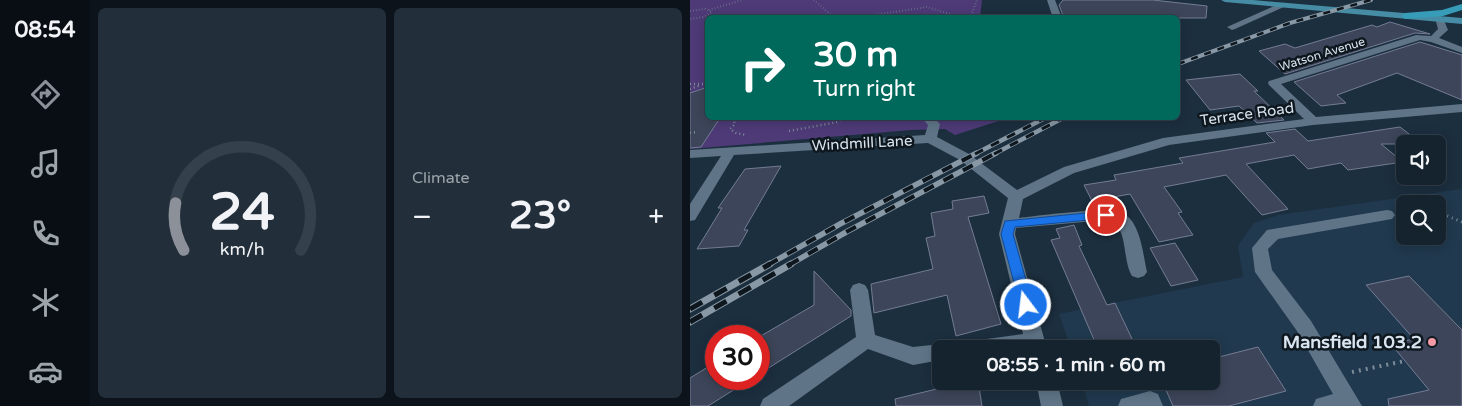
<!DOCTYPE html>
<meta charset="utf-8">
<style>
:root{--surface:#15232f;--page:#222f3b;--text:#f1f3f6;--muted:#9da4aa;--line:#34404b;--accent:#8c9099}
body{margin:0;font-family:"Varela Round",sans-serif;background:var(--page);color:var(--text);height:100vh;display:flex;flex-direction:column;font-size:19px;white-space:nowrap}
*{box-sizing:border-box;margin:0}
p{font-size:16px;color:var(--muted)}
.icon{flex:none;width:28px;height:28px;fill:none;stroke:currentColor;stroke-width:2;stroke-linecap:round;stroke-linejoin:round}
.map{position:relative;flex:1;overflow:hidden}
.details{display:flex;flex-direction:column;gap:8px;padding:8px;background:#0c131a;width:600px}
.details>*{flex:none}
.hud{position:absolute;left:15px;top:15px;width:475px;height:105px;border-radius:8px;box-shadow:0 2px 12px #0003,0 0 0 1px var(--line);background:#00695c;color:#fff;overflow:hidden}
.controls{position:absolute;left:706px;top:135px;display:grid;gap:10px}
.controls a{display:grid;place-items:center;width:50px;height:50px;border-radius:8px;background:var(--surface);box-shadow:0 2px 12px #0003,0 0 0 1px var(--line);font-size:25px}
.speed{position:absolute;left:15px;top:325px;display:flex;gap:10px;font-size:25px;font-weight:700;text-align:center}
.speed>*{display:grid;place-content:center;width:65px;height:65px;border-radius:50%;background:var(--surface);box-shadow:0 2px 12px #0003,0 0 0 1px var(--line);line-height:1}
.speed .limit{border:8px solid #d22;background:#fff;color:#111}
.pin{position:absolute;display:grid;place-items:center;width:42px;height:42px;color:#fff;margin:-21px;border:2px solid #fff;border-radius:50%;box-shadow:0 1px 5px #0007}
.me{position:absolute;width:55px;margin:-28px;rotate:345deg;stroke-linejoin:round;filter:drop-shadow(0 0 4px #0008)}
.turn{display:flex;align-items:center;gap:18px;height:105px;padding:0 25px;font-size:22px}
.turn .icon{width:65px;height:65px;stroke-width:2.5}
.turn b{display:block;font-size:35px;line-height:42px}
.big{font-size:38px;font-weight:700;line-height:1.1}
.details .widget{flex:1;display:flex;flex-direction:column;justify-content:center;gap:8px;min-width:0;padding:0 18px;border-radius:8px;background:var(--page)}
.details .dial{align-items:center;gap:0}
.dial svg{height:130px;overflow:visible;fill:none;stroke:var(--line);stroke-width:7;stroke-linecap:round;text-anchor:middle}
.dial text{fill:var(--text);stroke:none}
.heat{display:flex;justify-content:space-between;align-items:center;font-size:28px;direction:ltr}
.details .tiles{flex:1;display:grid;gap:8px;grid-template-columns:repeat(2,1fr)}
.trip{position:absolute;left:242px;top:340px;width:288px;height:50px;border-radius:8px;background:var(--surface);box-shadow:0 2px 12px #0003,0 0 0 1px var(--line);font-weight:700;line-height:50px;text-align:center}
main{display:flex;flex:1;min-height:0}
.dock{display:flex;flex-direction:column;width:90px;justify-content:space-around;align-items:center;background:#080e13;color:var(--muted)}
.dock .icon{width:35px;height:35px}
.dock .on{color:var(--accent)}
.dock b{font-size:22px;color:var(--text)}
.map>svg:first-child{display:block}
.built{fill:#20394e;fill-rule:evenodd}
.green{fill:#4d3a77}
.building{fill:#3d455a;stroke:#747c94}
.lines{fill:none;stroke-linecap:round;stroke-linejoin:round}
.path-far3{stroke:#7c8c99;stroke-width:2;stroke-dasharray:0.5 2.5;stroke-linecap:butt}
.path-far2{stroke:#7c8c99;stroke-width:2.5;stroke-dasharray:1 3;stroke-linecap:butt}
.path-far1{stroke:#7c8c99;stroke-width:3;stroke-dasharray:1 4;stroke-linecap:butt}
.path{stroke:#7c8c99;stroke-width:4;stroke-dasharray:2 5;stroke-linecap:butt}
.minor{fill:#5f7587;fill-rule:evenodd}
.major{fill:#468ca4;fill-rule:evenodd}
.highway{fill:#369cb7;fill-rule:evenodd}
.rail-far3-casing{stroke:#8998a5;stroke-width:4}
.rail-far2-casing{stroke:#8998a5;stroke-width:4.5}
.rail-far1-casing{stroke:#8998a5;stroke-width:5.5}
.rail-casing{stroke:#8998a5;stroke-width:7}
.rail-far3{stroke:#0e171e;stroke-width:2.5;stroke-dasharray:7;stroke-linecap:butt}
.rail-far2{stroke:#0e171e;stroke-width:3;stroke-dasharray:9;stroke-linecap:butt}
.rail-far1{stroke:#0e171e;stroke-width:4;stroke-dasharray:11;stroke-linecap:butt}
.rail{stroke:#0e171e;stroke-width:5;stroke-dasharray:14;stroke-linecap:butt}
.route{fill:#1a73e8;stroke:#114b97}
.poi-dot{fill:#f49aa5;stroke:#0e171e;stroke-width:2}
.labels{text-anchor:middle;stroke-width:5;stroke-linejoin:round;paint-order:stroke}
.far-street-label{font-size:12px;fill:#d8e4ef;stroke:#0e171e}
.street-label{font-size:15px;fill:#d8e4ef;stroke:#0e171e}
.near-poi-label{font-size:18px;font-weight:bold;fill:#d8e4ef;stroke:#0e171e;text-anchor:end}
</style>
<main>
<nav class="dock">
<b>08:54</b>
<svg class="icon on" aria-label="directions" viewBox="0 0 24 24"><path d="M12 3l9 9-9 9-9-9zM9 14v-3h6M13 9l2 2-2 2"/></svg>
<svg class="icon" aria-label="music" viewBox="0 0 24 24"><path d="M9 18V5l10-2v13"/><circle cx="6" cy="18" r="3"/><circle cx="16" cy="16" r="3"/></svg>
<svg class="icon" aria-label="phone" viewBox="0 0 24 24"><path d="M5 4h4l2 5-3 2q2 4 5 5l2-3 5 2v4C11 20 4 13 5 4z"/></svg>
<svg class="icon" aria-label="climate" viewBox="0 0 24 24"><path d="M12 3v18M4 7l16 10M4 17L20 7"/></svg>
<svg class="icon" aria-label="car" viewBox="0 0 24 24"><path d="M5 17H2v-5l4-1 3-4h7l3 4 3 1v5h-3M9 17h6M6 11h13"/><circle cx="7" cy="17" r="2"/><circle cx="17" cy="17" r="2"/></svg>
</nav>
<section class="details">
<div class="tiles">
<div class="widget dial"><svg viewBox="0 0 100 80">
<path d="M14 69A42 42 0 1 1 86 69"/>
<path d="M14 69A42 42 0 0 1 9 40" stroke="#8c9099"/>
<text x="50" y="56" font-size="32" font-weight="700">24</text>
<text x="50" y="72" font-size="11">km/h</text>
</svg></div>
<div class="widget"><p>Climate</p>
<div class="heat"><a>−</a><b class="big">23°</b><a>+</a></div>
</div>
</div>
</section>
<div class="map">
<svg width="772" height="406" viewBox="0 0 772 406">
<rect width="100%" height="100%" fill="#1c2f3f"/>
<path class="built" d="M772 189V406H399L392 381H521V349H381L369 314 553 277 548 246 564 223 588 215ZM715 204H748V236H715Z"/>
<path class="green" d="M0 0H292L290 17 18 18V118H318L265 135 255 129 221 130 0 149Z"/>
<path class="building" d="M373 0H463L517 6 516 18H374L369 5Z
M700 22 740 34 725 33 595 74 569 51 595 44 605 48 682 25 687 27Z
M730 42 772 55V100L707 73 647 95 656 103 631 106 604 82Z
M550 74 568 91H564L594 120 567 123 549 106 520 110 496 80Z
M18 87V118H30L11 147 0 148V93Z
M710 127 732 144H691L713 162 658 170 651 163 618 169 604 155 556 164 598 209 572 215 536 175 474 187 492 212 488 213 503 235 469 242 440 194 402 201 394 185 426 180 424 175 493 163 489 158 585 142 576 133 605 129 618 141Z
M91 166 54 230H58L49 246 7 249 32 208H28L55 169Z
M294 196 299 213 278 217 311 324 266 336 257 295 184 313 181 284 243 269 236 238 245 236 241 213 263 209 262 201Z
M384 225 392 245 389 246 417 305 425 303 443 341 408 349 361 240 370 238 366 229Z
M485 243 508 280 481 286 460 248Z
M124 271 161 310V316L69 374V337L124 305Z
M719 276 772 330V406H699L698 399 739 390 701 344 724 339 676 285Z
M568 347 596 391 539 406H483L472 381H521V359Z
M26 362V379H61L18 406H0V378Z
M280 381H288L292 406H206L205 399Z"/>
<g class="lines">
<path class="path-far3" d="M124 0 144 18
M19 10 52 0
M0 11 15 9 22 12 13 17 0 19
M165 18 237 7 273 18
M280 18 287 0"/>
<path class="path-far2" d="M0 84H18
M0 89 11 85
M43 118 45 124 40 129 46 133 56 135
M99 131 148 122 153 118
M0 133 7 132"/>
<path class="path-far1" d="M748 212 772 222"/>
<path class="path" d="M662 372 715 361"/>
<path class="minor" d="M357 0H365L372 18H363Z
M591 3 598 5 545 29 542 30 537 27Z
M749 15 753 18 758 30 749 38 772 47V53L741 42 730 40 591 84 626 117 772 104V112L623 125 479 145 384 173 333 199 329 218C349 216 422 205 436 215 451 226 453 255 457 272L454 276 448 278 442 276C431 258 440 225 416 220L326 228 325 234 357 349H272L275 343 282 341 333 334 309 234 318 198 270 160 238 143 44 155 5 220 0 221V204L31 156 0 158V150L235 135 238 125 232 118H244L250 124 247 137 279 154 327 190 374 167 473 138 614 119 579 85 578 83 579 81 726 35 741 36 748 29 745 18Z
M697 210 702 211 705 215 702 219 588 239 578 249 582 270 621 321 672 406H623L626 399 643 394 607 331 565 272 562 248 577 230Z
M169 283 175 285 178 290 185 335 223 347 251 344 258 346 259 349H251V360L223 365 178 349 99 406H70L73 399 166 337 160 290 163 285Z
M346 381H367L373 406H351Z
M460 391 468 394 473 406H428L431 399Z"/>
<path class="major" d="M531 0H563L772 18V24L535 2Z"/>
<path class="highway" d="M772 4V10L753 16 715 19 711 16 715 13 752 10Z"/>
<g class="rail-far3-casing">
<path id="rail-far3" d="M488 64 600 23 681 0"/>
</g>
<g class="rail-far2-casing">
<path id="rail-far2" d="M285 154 355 118
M304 154 373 118"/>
</g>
<g class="rail-far1-casing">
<path id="rail-far1" d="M78 265 150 224 287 153
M99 265 158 231 306 153"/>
</g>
<g class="rail-casing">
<path id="rail" d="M0 309 80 264
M0 322 101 264"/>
</g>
<use href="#rail-far3" class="rail-far3"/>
<use href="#rail-far2" class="rail-far2"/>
<use href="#rail-far1" class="rail-far1"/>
<use href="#rail" class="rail"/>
</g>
<path class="route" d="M416 211 421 215 420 218 325 227 323 234 343 305 341 309 336 311 331 309 311 234 315 221Z"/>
<circle class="poi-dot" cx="742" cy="342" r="5"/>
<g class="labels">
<g class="far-street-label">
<text transform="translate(632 54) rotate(-17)" y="4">Watson Avenue</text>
</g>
<g class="street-label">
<text transform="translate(557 114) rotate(-8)" y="5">Terrace Road</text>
<text transform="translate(172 143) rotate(-3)" y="5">Windmill Lane</text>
</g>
<g class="near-poi-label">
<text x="732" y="348">Mansfield 103.2</text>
</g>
</g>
</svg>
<div class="controls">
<a><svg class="icon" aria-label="sound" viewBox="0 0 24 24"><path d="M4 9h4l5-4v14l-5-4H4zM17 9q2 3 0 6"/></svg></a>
<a><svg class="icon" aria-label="search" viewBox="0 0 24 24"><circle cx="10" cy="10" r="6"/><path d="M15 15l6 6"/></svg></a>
</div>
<div class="speed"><div class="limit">30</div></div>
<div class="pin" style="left:416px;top:215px;background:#d93025"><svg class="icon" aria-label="arrive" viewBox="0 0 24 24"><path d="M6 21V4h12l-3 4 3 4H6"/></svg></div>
<svg class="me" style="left:336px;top:305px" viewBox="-20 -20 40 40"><circle r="17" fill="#1a73e8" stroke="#fff" stroke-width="3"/><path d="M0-11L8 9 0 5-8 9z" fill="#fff"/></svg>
<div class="trip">08:55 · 1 min · 60 m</div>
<div class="hud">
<div class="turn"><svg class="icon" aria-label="right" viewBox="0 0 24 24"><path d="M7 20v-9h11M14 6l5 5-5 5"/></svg><div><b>30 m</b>Turn right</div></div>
</div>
</div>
</main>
